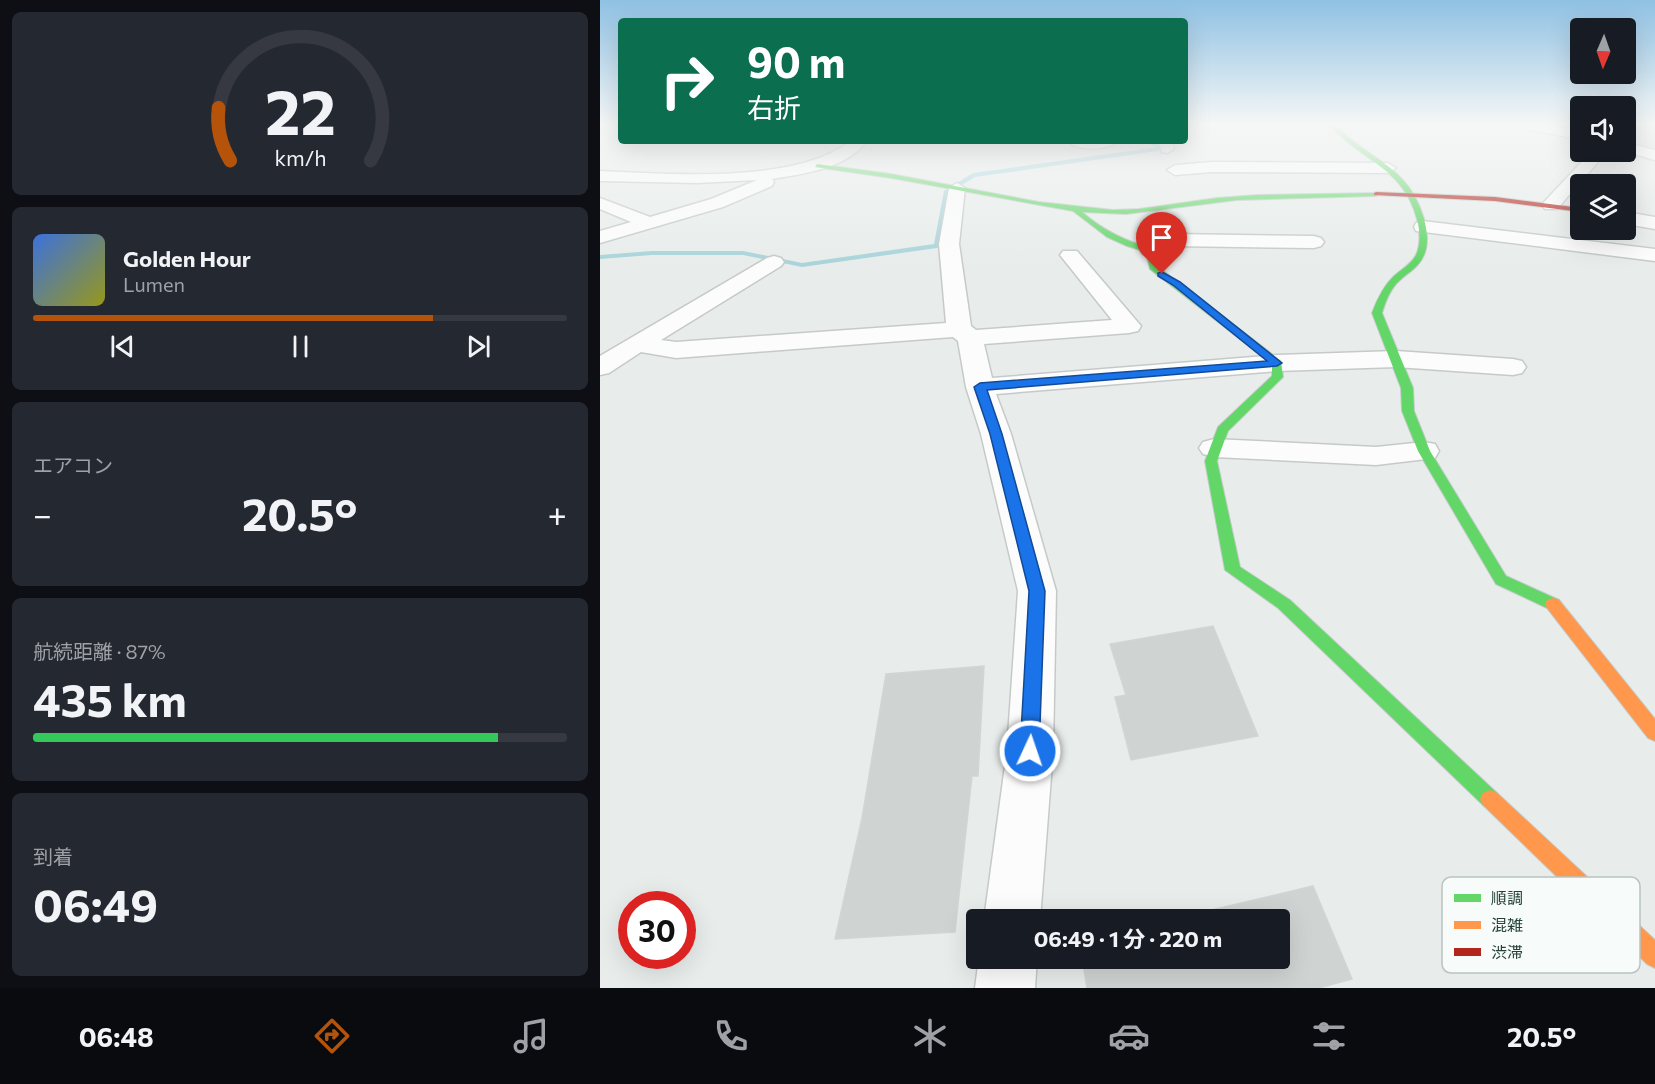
<!DOCTYPE html>
<html lang="ja">
<meta charset="utf-8">
<style>
:root{--surface:#171b24;--page:#242831;--text:#f1f3f6;--muted:#9ea1a6;--line:#363941;--accent:#b45309}
body{margin:0;font-family:Commissioner,"Noto Sans JP",sans-serif;background:var(--page);color:var(--text);height:100vh;display:flex;flex-direction:column;font-size:22px;white-space:nowrap}
*{box-sizing:border-box;margin:0}
p{font-size:20px;color:var(--muted)}
.icon{flex:none;width:33px;height:33px;fill:none;stroke:currentColor;stroke-width:2;stroke-linecap:round;stroke-linejoin:round}
.map{position:relative;flex:1;overflow:hidden}
.panel{display:flex;flex-direction:column;gap:12px;padding:12px;background:#0d0f14;width:600px}
.panel>*{flex:none}
.hud{position:absolute;left:18px;top:18px;width:570px;height:126px;border-radius:6px;box-shadow:0 6px 24px #0002;background:#0b6e4f;color:#fff;overflow:hidden}
.needle{width:39px;rotate:182deg}
.tools{position:absolute;left:970px;top:18px;display:grid;gap:12px}
.tools a{display:grid;place-items:center;width:66px;height:66px;border-radius:6px;background:var(--surface);box-shadow:0 6px 24px #0002;font-size:30px}
.speed{position:absolute;left:18px;top:891px;display:flex;gap:12px;font-size:30px;font-weight:700;text-align:center}
.speed>*{display:grid;place-content:center;width:78px;height:78px;border-radius:50%;background:var(--surface);box-shadow:0 6px 24px #0002;line-height:1}
.speed .limit{border:9px solid #d22;background:#fff;color:#111}
.pin{position:absolute;display:grid;place-items:center;width:51px;height:51px;color:#fff;margin:-62px -26px;border-radius:50% 50% 50% 0;rotate:-45deg;box-shadow:0 0 6px #0007}
.pin .icon{rotate:45deg}
.me{position:absolute;width:66px;margin:-33px;rotate:3deg;stroke-linejoin:round;filter:drop-shadow(0 0 4px #0008)}
.turn{display:flex;align-items:center;gap:21px;height:126px;padding:0 30px;font-size:27px}
.turn .icon{width:78px;height:78px;stroke-width:2.5}
.turn b{display:block;font-size:42px;line-height:51px}
.big{font-size:45px;font-weight:700;line-height:1.1}
.panel .card{flex:1;display:flex;flex-direction:column;justify-content:center;gap:9px;min-width:0;padding:0 21px;border-radius:9px;background:var(--page)}
.panel .dial{align-items:center;gap:0}
.dial svg{height:156px;overflow:visible;fill:none;stroke:var(--line);stroke-width:7;stroke-linecap:round;text-anchor:middle}
.dial text{fill:var(--text);stroke:none}
.song{display:flex;align-items:center;gap:18px}
.cover{width:72px;height:72px;border-radius:9px;background:linear-gradient(135deg,hsl(220 70% 55%),hsl(60 70% 35%))}
.played{height:6px;border-radius:3px;background:linear-gradient(90deg,var(--accent) 75%,var(--line) 75%)}
.keys{display:flex;justify-content:space-around;direction:ltr}
.heat{display:flex;justify-content:space-between;align-items:center;font-size:33px;direction:ltr}
.charge{height:9px;border-radius:4px;background:linear-gradient(90deg,#34c759 87%,var(--line) 0)}
.trip{position:absolute;left:366px;top:909px;width:324px;height:60px;border-radius:6px;background:var(--surface);box-shadow:0 6px 24px #0002;font-weight:700;line-height:60px;text-align:center}
.tabs{display:flex;height:96px;justify-content:space-around;align-items:center;background:#090b0e;color:var(--muted)}
.tabs .icon{width:42px;height:42px}
.tabs .on{color:var(--accent)}
.tabs b{font-size:27px;color:var(--text)}
main{display:flex;flex:1;min-height:0}
.map>svg:first-child{display:block}
.built{fill:#d6dedb}
.lines{fill:none;stroke-linecap:round;stroke-linejoin:round}
.stream{fill:#a9d4db;fill-rule:evenodd}
.building{fill:#cfd4d2;stroke:#d1d6d4;stroke-width:1.5}
.street-casing{stroke:#c5cac8;stroke-width:3}
.fast-casing{stroke:#c3cbc8;stroke-width:2}
.slow-casing{stroke:#c3cbc8;stroke-width:2}
.jam-casing{stroke:#c3cbc8;stroke-width:2}
.street{fill:#fcfcfc;fill-rule:evenodd}
.fast{fill:#63d668;fill-rule:evenodd}
.slow{fill:#ff974d;fill-rule:evenodd}
.jam{fill:#b3261e;fill-rule:evenodd}
.route{fill:#1a73e8;stroke:#114b97;stroke-width:1.5}
.key{fill:#f7fbf9;stroke:#b8c4c0;stroke-width:1.5}
.key-label{font-size:16px;fill:#24423a}
</style>
<main>
<section class="panel">
<div class="card dial"><svg viewBox="0 0 100 80">
<path d="M14 69A42 42 0 1 1 86 69"/>
<path d="M14 69A42 42 0 0 1 8 42" stroke="#b45309"/>
<text x="50" y="56" font-size="32" font-weight="700">22</text>
<text x="50" y="72" font-size="11">km/h</text>
</svg></div>
<div class="card">
<div class="song"><i class="cover"></i><div><b>Golden Hour</b><p>Lumen</p></div></div>
<div class="played"></div>
<div class="keys"><svg class="icon" aria-label="previous" viewBox="0 0 24 24"><path d="M18 5L8 12l10 7zM5 5v14"/></svg><svg class="icon" aria-label="pause" viewBox="0 0 24 24"><path d="M8 5v14M16 5v14"/></svg><svg class="icon" aria-label="next" viewBox="0 0 24 24"><path d="M6 5l10 7-10 7zM19 5v14"/></svg></div>
</div>
<div class="card"><p>エアコン</p>
<div class="heat"><a>−</a><b class="big">20.5°</b><a>+</a></div>
</div>
<div class="card"><p>航続距離 · 87%</p><b class="big">435 km</b><div class="charge"></div></div>
<div class="card"><p>到着</p><b class="big">06:49</b></div>
</section>
<div class="map">
<svg width="1055" height="988" viewBox="0 0 1055 988">
<rect width="100%" height="100%" fill="#e8edeb"/>
<path class="built" d="M1026 124H1055V151L1026 144Z"/>
<g class="lines">
<path class="stream" d="M542 141H550L564 147 558 151 375 177 350 192 341 246 337 248 202 267 143 255H52L0 259V255L52 251H143L202 263 334 244 344 191 373 173 557 147Z"/>
</g>
<path class="building" d="M613 626 658 736 531 760 515 697 526 695 510 644Z
M384 666 378 776H372L355 932 235 939 262 818 286 674Z
M713 886 752 979 719 988H487L482 958H680V920H569Z"/>
<g class="lines">
<g class="street-casing">
<path id="street" d="M585 124H592L585 129Z
M917 124H945L981 132V140L923 128Z
M244 141H262L264 144C244 169 202 174 172 179L174 182 172 186 123 207 0 243V231L31 222 0 209V198L50 217 111 199 157 180 97 183 0 181V171C69 174 188 184 247 144Z
M468 141H519C509 150 477 152 468 141Z
M558 141H572L574 149 567 153 562 152Z
M1026 143 1055 150V160L1026 152Z
M991 152H1003L1005 154 957 209H945L942 205 945 201Z
M612 162 788 163 796 168 788 173 612 172 575 175 567 170 575 165Z
M357 183 365 188 359 244 371 326 376 330 512 320 460 255 463 251H477L541 326 538 331 529 333 384 344 392 378 677 355 796 351 913 359 922 361 926 367 922 373 913 375 796 367 677 371 396 394 411 434 456 591 453 751 440 920H384L407 751 418 591 381 434 366 387 358 341 353 337 76 358 41 352 9 373 0 375V356L167 258 174 256 181 258 184 262 181 266 61 340 76 342 346 323 339 244 349 188Z
M1026 212 1055 217V229L1026 224Z
M823 221 1055 249V261L816 231 814 227 816 223Z
M572 234 714 236 721 238 724 242 721 246 714 248 572 246 557 254H543L540 250 556 238Z
M614 439 776 447 824 442 835 444 839 451 835 458 776 465 614 457 603 454 599 448 603 442Z
M379 958H437L435 988H375Z"/>
</g>
<g class="fast-casing">
<path id="fast" d="M729 124H734C768 160 809 165 824 219 827 230 829 243 824 255 819 268 805 274 796 284 789 292 785 303 782 313L813 388 814 411 830 451 906 576 959 600 961 604 959 608H947L896 584 818 451 802 411 801 388 772 313C777 300 783 287 793 277 800 270 811 265 816 255 821 244 820 231 817 219 803 166 761 162 729 124Z
M217 164 291 174 439 202 513 210 539 209 617 198 657 195 778 193V195L776 196 637 200 526 214 482 212C503 230 526 242 553 248L557 266 681 361 683 377 628 431 617 461 640 567 690 600 897 793 900 799 897 805 890 808 883 805 678 608 625 570 605 461 618 427 672 376V364L550 269 546 252 527 246 507 237 473 211 291 178 215 167Z"/>
</g>
<g class="slow-casing">
<path id="slow" d="M953 598 959 600 1055 719V741L1048 738 947 608 945 604 947 600Z
M890 790 897 793 1055 940V968L1047 964 883 805 880 799 883 793Z"/>
</g>
<g class="jam-casing">
<path id="jam" d="M776 192 895 197 981 208V212L895 201 774 195V193Z"/>
</g>
<use href="#street" class="street"/>
<use href="#fast" class="fast"/>
<use href="#slow" class="slow"/>
<use href="#jam" class="jam"/>
</g>
<linearGradient id="sky" x2="0" y2="1"><stop stop-color="#8fc1e3"/><stop offset="0.47" stop-color="#f5f7f6"/><stop offset="1" stop-color="#f5f7f6" stop-opacity="0"/></linearGradient>
<rect width="1055" height="263" fill="url(#sky)"/>
<path class="route" d="M562 272 580 282 682 363 677 366 387 390 402 434 445 591 439 751 436 756 430 759 423 756 420 751 429 591 390 434 374 387 380 383 667 361 573 285 558 276V273Z"/>
<rect x="842" y="877" width="198" height="96" rx="9" class="key"/>
<rect x="854" y="894" width="27" height="8" fill="#63d668"/>
<rect x="854" y="921" width="27" height="8" fill="#ff974d"/>
<rect x="854" y="948" width="27" height="8" fill="#b3261e"/>
<g class="key-label">
<text x="891" y="904">順調</text>
<text x="891" y="931">混雑</text>
<text x="891" y="958">渋滞</text>
</g>
</svg>
<div class="tools">
<a><svg class="needle" viewBox="-14 -14 28 28"><path d="M0-13l5 13h-10z" fill="#e53935"/><path d="M0 13l5-13h-10z" fill="#9ea1a6"/></svg></a>
<a><svg class="icon" aria-label="sound" viewBox="0 0 24 24"><path d="M4 9h4l5-4v14l-5-4H4zM17 9q2 3 0 6"/></svg></a>
<a><svg class="icon" aria-label="layers" viewBox="0 0 24 24"><path d="M12 4l9 5-9 5-9-5zM3 14l9 5 9-5"/></svg></a>
</div>
<div class="speed"><div class="limit">30</div></div>
<div class="pin" style="left:562px;top:274px;background:#d93025"><svg class="icon" aria-label="arrive" viewBox="0 0 24 24"><path d="M6 21V4h12l-3 4 3 4H6"/></svg></div>
<svg class="me" style="left:430px;top:751px" viewBox="-20 -20 40 40"><circle r="17" fill="#1a73e8" stroke="#fff" stroke-width="3"/><path d="M0-11L8 9 0 5-8 9z" fill="#fff"/></svg>
<div class="trip">06:49 · 1 分 · 220 m</div>
<div class="hud">
<div class="turn"><svg class="icon" aria-label="right" viewBox="0 0 24 24"><path d="M7 20v-9h11M14 6l5 5-5 5"/></svg><div><b>90 m</b>右折</div></div>
</div>
</div>
</main>
<nav class="tabs">
<b>06:48</b>
<svg class="icon on" aria-label="directions" viewBox="0 0 24 24"><path d="M12 3l9 9-9 9-9-9zM9 14v-3h6M13 9l2 2-2 2"/></svg>
<svg class="icon" aria-label="music" viewBox="0 0 24 24"><path d="M9 18V5l10-2v13"/><circle cx="6" cy="18" r="3"/><circle cx="16" cy="16" r="3"/></svg>
<svg class="icon" aria-label="phone" viewBox="0 0 24 24"><path d="M5 4h4l2 5-3 2q2 4 5 5l2-3 5 2v4C11 20 4 13 5 4z"/></svg>
<svg class="icon" aria-label="climate" viewBox="0 0 24 24"><path d="M12 3v18M4 7l16 10M4 17L20 7"/></svg>
<svg class="icon" aria-label="car" viewBox="0 0 24 24"><path d="M5 17H2v-5l4-1 3-4h7l3 4 3 1v5h-3M9 17h6M6 11h13"/><circle cx="7" cy="17" r="2"/><circle cx="17" cy="17" r="2"/></svg>
<svg class="icon" aria-label="filters" viewBox="0 0 24 24"><path d="M4 7h16M4 17h16"/><circle cx="9" cy="7" r="2"/><circle cx="15" cy="17" r="2"/></svg>
<b>20.5°</b>
</nav>
